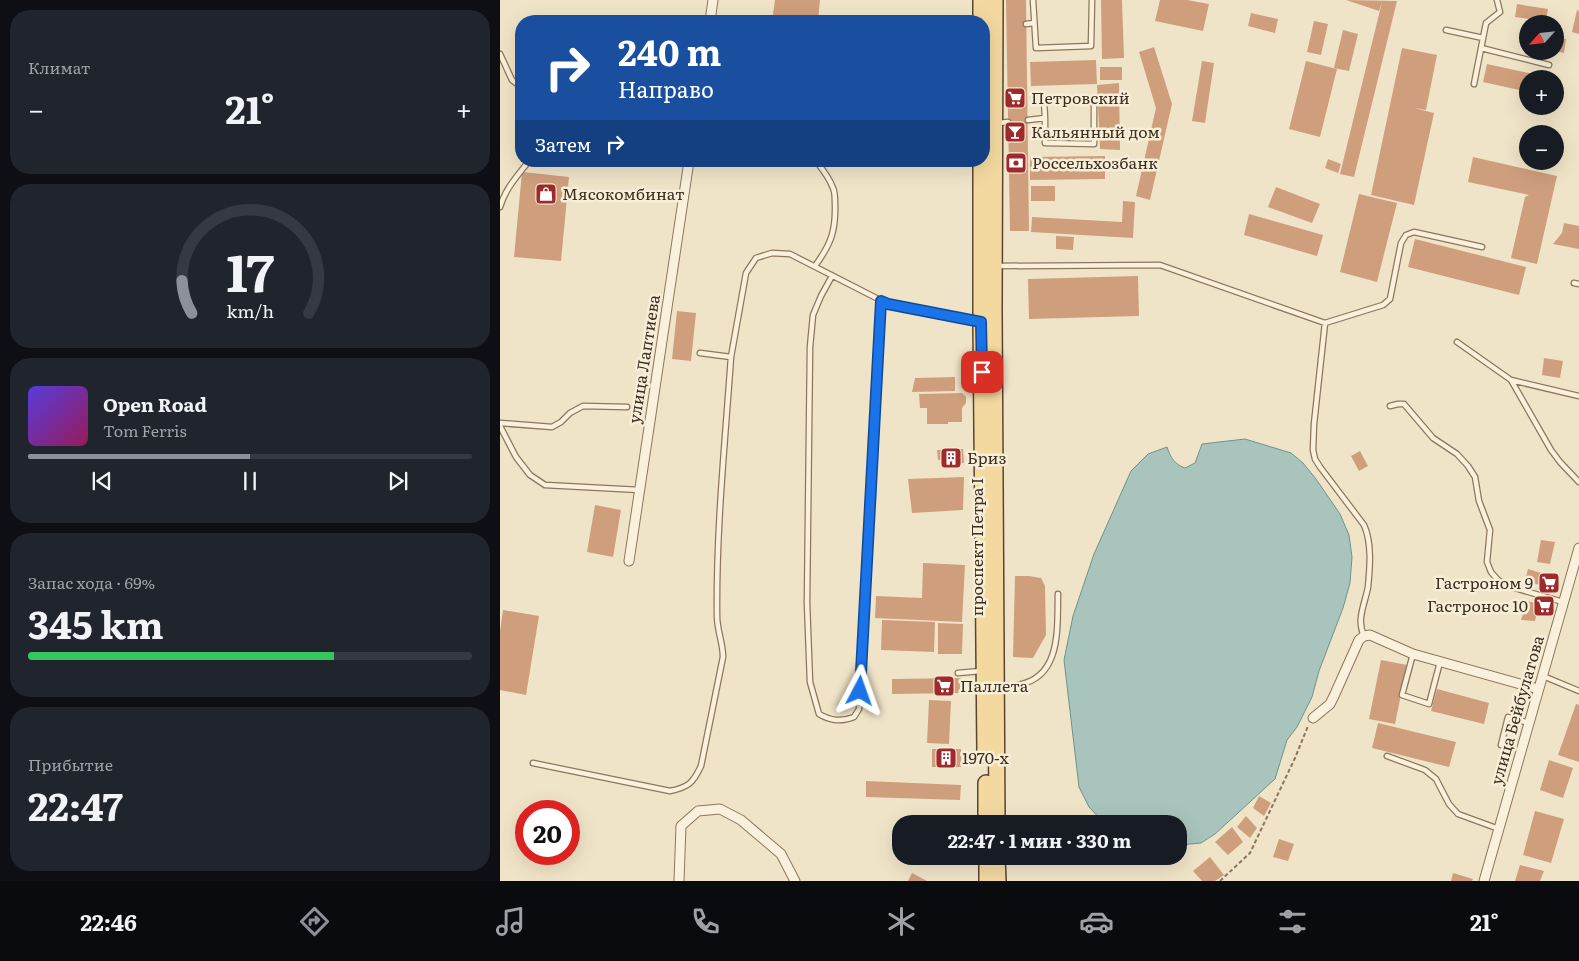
<!DOCTYPE html>
<html lang="ru">
<meta charset="utf-8">
<style>
:root{--surface:#171b24;--page:#20242c;--text:#f1f3f6;--muted:#9ea1a6;--line:#363941;--accent:#8c9099}
body{margin:0;font-family:Literata,serif;background:var(--page);color:var(--text);height:100vh;display:flex;flex-direction:column;font-size:19px;white-space:nowrap}
*{box-sizing:border-box;margin:0}
p{font-size:16px;color:var(--muted)}
.icon{flex:none;width:28px;height:28px;fill:none;stroke:currentColor;stroke-width:2;stroke-linecap:round;stroke-linejoin:round}
.map{position:relative;flex:1;overflow:hidden}
.panel{display:flex;flex-direction:column;gap:10px;padding:10px;background:#0d0f14;width:500px}
.panel>*{flex:none}
.top-card{position:absolute;left:15px;top:15px;width:475px;height:152px;border-radius:20px;box-shadow:0 5px 20px #0002;background:#1a4fa0;color:#fff;overflow:hidden}
.needle{width:32px;rotate:243deg}
.buttons{position:absolute;left:1019px;top:15px;display:grid;gap:10px}
.buttons a{display:grid;place-items:center;width:45px;height:45px;border-radius:50%;background:var(--surface);box-shadow:0 5px 20px #0002;font-size:25px}
.speed{position:absolute;left:15px;top:800px;display:flex;gap:10px;font-size:25px;font-weight:700;text-align:center}
.speed>*{display:grid;place-content:center;width:65px;height:65px;border-radius:50%;background:var(--surface);box-shadow:0 5px 20px #0002;line-height:1}
.speed .limit{border:8px solid #d22;background:#fff;color:#111}
.pin{position:absolute;display:grid;place-items:center;width:42px;height:42px;color:#fff;margin:-21px;border-radius:10px;box-shadow:0 2px 8px #0006}
.me{position:absolute;width:55px;margin:-28px;rotate:4deg;stroke-linejoin:round;filter:drop-shadow(0 0 4px #0008)}
.turn{display:flex;align-items:center;gap:18px;height:105px;padding:0 20px;font-size:22px}
.turn .icon{width:65px;height:65px;stroke-width:2.5}
.turn b{display:block;font-size:35px;line-height:42px}
.then{display:flex;align-items:center;height:48px;padding:0 20px;background:#0003;gap:10px;font-size:19px}
.big{font-size:38px;font-weight:700;line-height:1.1}
.panel .card{flex:1;display:flex;flex-direction:column;justify-content:center;gap:8px;min-width:0;padding:0 18px;border-radius:20px;background:var(--page)}
.panel .dial{align-items:center;gap:0}
.dial svg{height:130px;overflow:visible;fill:none;stroke:var(--line);stroke-width:7;stroke-linecap:round;text-anchor:middle}
.dial text{fill:var(--text);stroke:none}
.song{display:flex;align-items:center;gap:15px}
.cover{width:60px;height:60px;border-radius:8px;background:linear-gradient(135deg,hsl(250 70% 55%),hsl(330 70% 35%))}
.played{height:5px;border-radius:2px;background:linear-gradient(90deg,var(--accent) 50%,var(--line) 50%)}
.keys{display:flex;justify-content:space-around;direction:ltr}
.heat{display:flex;justify-content:space-between;align-items:center;font-size:28px;direction:ltr}
.charge{height:8px;border-radius:4px;background:linear-gradient(90deg,#34c759 69%,var(--line) 0)}
.trip{position:absolute;left:392px;top:815px;width:295px;height:50px;border-radius:20px;background:var(--surface);box-shadow:0 5px 20px #0002;font-weight:700;line-height:50px;text-align:center}
.dock{display:flex;height:80px;justify-content:space-around;align-items:center;background:#090b0e;color:var(--muted)}
.dock .icon{width:35px;height:35px}
.dock .active{color:var(--accent)}
.dock b{font-size:22px;color:var(--text)}
main{display:flex;flex:1;min-height:0}
.map>svg:first-child{display:block}
.water{fill:#a9c4bc;stroke:#6f938a}
.building{fill:#cf9f7d}
.lines{fill:none;stroke-linecap:round;stroke-linejoin:round}
.service-casing{stroke:#8d765c;stroke-width:7}
.minor-casing{stroke:#8d765c;stroke-width:11}
.primary-casing{stroke:#5b4430;stroke-width:18}
.path{stroke:#8d765c;stroke-width:2;stroke-dasharray:4 2.5;stroke-linecap:butt}
.service{stroke:#faf1dc;stroke-width:4.5}
.minor{stroke:#faf1dc;stroke-width:9}
.primary{stroke:#f3d9a0;stroke-width:15}
.route-casing{stroke:#114b97;stroke-width:12}
.route{stroke:#1a73e8;stroke-width:9}
.labels{text-anchor:middle;stroke-width:5;stroke-linejoin:round;paint-order:stroke}
.poi-label{font-size:16px;fill:#3d2e20;stroke:#f7eed8;text-anchor:start}
.street-label{font-size:16px;fill:#3d2e20;stroke:#f7eed8}
</style>
<main>
<section class="panel">
<div class="card"><p>Климат</p>
<div class="heat"><a>−</a><b class="big">21°</b><a>+</a></div>
</div>
<div class="card dial"><svg viewBox="0 0 100 80">
<path d="M14 69A42 42 0 1 1 86 69"/>
<path d="M14 69A42 42 0 0 1 8 49" stroke="#8c9099"/>
<text x="50" y="56" font-size="32" font-weight="700">17</text>
<text x="50" y="72" font-size="11">km/h</text>
</svg></div>
<div class="card">
<div class="song"><i class="cover"></i><div><b>Open Road</b><p>Tom Ferris</p></div></div>
<div class="played"></div>
<div class="keys"><svg class="icon" aria-label="previous" viewBox="0 0 24 24"><path d="M18 5L8 12l10 7zM5 5v14"/></svg><svg class="icon" aria-label="pause" viewBox="0 0 24 24"><path d="M8 5v14M16 5v14"/></svg><svg class="icon" aria-label="next" viewBox="0 0 24 24"><path d="M6 5l10 7-10 7zM19 5v14"/></svg></div>
</div>
<div class="card"><p>Запас хода · 69%</p><b class="big">345 km</b><div class="charge"></div></div>
<div class="card"><p>Прибытие</p><b class="big">22:47</b></div>
</section>
<div class="map">
<svg width="1079" height="881" viewBox="0 0 1079 881">
<rect width="100%" height="100%" fill="#f0e4c8"/>
<path class="water" d="M745 439 791 453 803 463 816 479 840 514 849 535 852 557 850 583 843 608 819 671 812 697 797 727 787 740 775 779 715 834 701 843 679 845V824H605L589 807 579 787 564 660 573 616 594 554 631 471 648 454 667 447C671 458 674 464 685 468L695 463 702 444Z"/>
<path class="building" d="M275 0H320L318 21H272Z
M506 0H526L529 231H510Z
M601 0H622L624 58 602 59Z
M660 0H687L709 4 703 31 655 21Z
M846 0 897 1 854 177 840 174 882 2 879 11Z
M1017 4 1048 9 1046 21 1015 17Z
M1077 10 1079 11V34L1072 32Z
M751 13 778 19 775 33 748 26Z
M814 21 828 24 821 55 807 52Z
M843 30 858 34 849 71 834 68Z
M1024 33H1028V47L1022 46Z
M1055 38 1066 39 1064 53 1055 51Z
M654 47 672 104 650 200 636 196 656 108 639 52Z
M902 48 937 55 926 110 914 108 934 113 914 205 871 195Z
M596 60 597 84 531 86 530 62Z
M702 61 714 63 705 123 692 121Z
M806 61 837 69 820 137 789 129Z
M987 64 1052 78V79H1028V92L983 82Z
M600 67H622V80H600Z
M619 83 620 150 600 149 597 85Z
M605 156V179L530 180V157Z
M973 157 1057 176 1037 264 1011 258 1025 197 1029 195 968 182Z
M828 159 841 164 838 173 825 168Z
M22 172 69 177 61 261 14 257Z
M531 186H555V201H531Z
M776 187 820 204 812 223 768 207Z
M859 194 897 203 877 282 840 272Z
M623 201 635 202 633 238 531 232 532 217 622 222Z
M749 214 823 235 817 256 744 235Z
M1064 223 1079 226V249L1053 244 1062 233Z
M556 236 574 237 573 250 556 249Z
M915 239 1026 267 1019 295 908 267Z
M638 276 639 316 529 319 528 279Z
M177 311 196 313 191 361 172 359Z
M1044 358 1063 361 1060 378 1042 375Z
M455 377V391L412 392 415 378Z
M462 393 466 397V403L462 408V422H448V424H427V408H420L419 394Z
M463 449 464 463H453V460H438L437 450Z
M860 451 868 466 859 471 851 456Z
M464 477 463 510 412 513 408 479Z
M95 505 121 510 113 557 87 552Z
M1041 540 1055 542 1050 564 1037 562Z
M423 563 465 565 462 622 375 618 376 596 422 598Z
M1028 569 1051 576 1047 587 1025 581Z
M515 576H529L541 578 545 586 546 635 533 658 513 657Z
M1027 601 1039 604 1035 621 1021 620Z
M3 610 39 616 26 695 0 690V631Z
M382 620 435 622 434 652 381 650Z
M438 623 463 624 462 654H438Z
M881 660 907 665 895 724 869 719Z
M461 678V693L392 694V679Z
M937 689 989 703 984 724 931 711Z
M429 700 451 701 449 744 427 743Z
M1076 704 1079 705V762L1058 755Z
M878 723 956 742 949 767 872 748Z
M432 749H461V767H432Z
M1049 760 1073 768 1063 798 1040 790Z
M366 781 461 785 460 800 366 797Z
M759 796 771 803 764 816 753 808Z
M1035 811 1064 819 1051 863 1023 855Z
M746 816 757 828 750 838 737 827Z
M732 827 743 842 728 855 715 842Z
M779 839 794 844 788 861 773 857Z
M710 857 724 875 715 881H702L693 871Z
M1020 865 1044 871 1040 881H1015Z
M412 873 427 881H408Z
M953 873 973 879 972 881H951Z"/>
<g class="lines">
<g class="service-casing">
<path id="service" d="M533 0 536 48 591 46 592 0
M526 24 534 23
M946 30 983 38
M981 48 1049 65
M0 54 12 80 21 87
M974 84 986 23 1000 12 997 0
M528 120 545 118 544 100 594 99V144L545 143V118
M498 123 508 122
M0 207C5 189 18 175 29 161
M315 266C331 244 336 231 335 203 335 198 335 192 333 188 329 177 323 170 316 161
M496 266 660 265 825 323 883 305 890 299 901 243 906 235 914 232 982 247
M332 276 321 296 313 315 310 347 307 603 310 682 319 714C331 721 341 722 354 717L359 709 381 301
M1074 283 1079 284
M825 323 814 424 813 450 815 459 820 467 864 525C872 543 870 567 868 587 865 604 856 619 864 636
M957 342 1011 380 1051 450 1060 462 1079 482
M200 353 231 357 246 273 256 258 272 253 290 254 388 304 477 322
M1011 380 1079 396
M890 406 898 404H904L933 438 957 454 968 466 975 477 979 501 990 530 987 562 991 572 998 580 1008 586 1063 602
M0 423 52 427 61 422 70 413 83 406 127 407
M0 426 16 457 30 475 45 485 140 490
M913 654 902 695 929 704 940 662
M458 673 481 671
M1043 676 1079 691
M499 686C505 686 512 687 518 685 562 677 557 628 558 594
M1001 745 1008 717 1029 723
M887 756 925 770 936 779 949 804 958 814 999 829
M33 763 170 791C189 787 193 783 201 766L223 657C223 643 217 630 217 616 216 530 225 443 231 357"/>
</g>
<g class="minor-casing">
<path id="minor" d="M210 21 213 0
M129 561 189 161
M813 718 830 704 834 696 859 640 864 636 870 635 913 654 1038 689
M179 881 181 826 198 811 220 809 241 820 281 854 295 881
M984 881 1079 548"/>
</g>
<g class="primary-casing">
<path id="primary" d="M481 0V21
M495 0 494 311 497 824
M481 161V322L485 755
M486 783V824
M487 856V881
M497 856 498 881"/>
</g>
<path class="path" d="M720 881 750 853 795 758 808 726"/>
<use href="#service" class="service"/>
<use href="#minor" class="minor"/>
<use href="#primary" class="primary"/>
</g>
<g class="lines">
<g class="route-casing">
<path id="route" d="M360 691 381 301 388 304 481 322 482 372"/>
</g>
<use href="#route" class="route"/>
</g>
<defs>
<g id="supermarket-square" transform="scale(1.125)"><rect x="-9" y="-9" width="18" height="18" rx="4" fill="#9e2a2b" stroke="#f7eed8"/><path d="M-6-5.5h2.5l.6 2H6L4.5 2H-2.5L-4.4-4H-6ZM-1.5 3.2a1.3 1.3 0 1 0 .1 0ZM3 3.2a1.3 1.3 0 1 0 .1 0Z" fill="#fff"/></g>
<g id="bar-square" transform="scale(1.125)"><rect x="-9" y="-9" width="18" height="18" rx="4" fill="#9e2a2b" stroke="#f7eed8"/><path d="M-6-5H6L.8 .8V4.5H3.5V6h-7V4.5H-.8V.8Z" fill="#fff"/></g>
<g id="bank-square" transform="scale(1.125)"><rect x="-9" y="-9" width="18" height="18" rx="4" fill="#9e2a2b" stroke="#f7eed8"/><path d="M-6-4H6V4H-6ZM0-2.3a2.3 2.3 0 1 0 0 4.6a2.3 2.3 0 1 0 0-4.6Z" fill="#fff"/></g>
<g id="shop-square" transform="scale(1.125)"><rect x="-9" y="-9" width="18" height="18" rx="4" fill="#9e2a2b" stroke="#f7eed8"/><path d="M-5-2.5h2.3a2.7 3.5 0 0 1 5.4 0H5L5.5 6h-11ZM-1.5-2.5h3a1.5 2.3 0 0 0-3 0Z" fill="#fff"/></g>
<g id="building-square" transform="scale(1.125)"><rect x="-9" y="-9" width="18" height="18" rx="4" fill="#9e2a2b" stroke="#f7eed8"/><path d="M-4-6H4V6H1V3H-1V6H-4ZM-2.5-4.3h1.7v1.8h-1.7ZM.8-4.3h1.7v1.8H.8ZM-2.5-1h1.7V.8h-1.7ZM.8-1h1.7V.8H.8Z" fill="#fff"/></g>
</defs>
<g fill-rule="evenodd">
<use href="#supermarket-square" x="515" y="98"/>
<use href="#bar-square" x="515" y="132"/>
<use href="#bank-square" x="516" y="163"/>
<use href="#shop-square" x="46" y="194"/>
<use href="#building-square" x="451" y="458"/>
<use href="#supermarket-square" x="1049" y="583"/>
<use href="#supermarket-square" x="1044" y="606"/>
<use href="#supermarket-square" x="444" y="686"/>
<use href="#building-square" x="446" y="758"/>
</g>
<g class="labels">
<g class="poi-label">
<text x="531" y="104">Петровский</text>
<text x="531" y="138">Кальянный дом</text>
<text x="532" y="169">Россельхозбанк</text>
<text x="62" y="200">Мясокомбинат</text>
<text x="467" y="464">Бриз</text>
<text x="1033" y="589" text-anchor="end">Гастроном 9</text>
<text x="1028" y="612" text-anchor="end">Гастронос 10</text>
<text x="460" y="692">Паллета</text>
<text x="462" y="764">1970-х</text>
</g>
<g class="street-label">
<text transform="translate(144 359) rotate(-81)" y="6">улица Лаптиева</text>
<text transform="translate(477 547) rotate(-90)" y="6">проспект Петра I</text>
<text transform="translate(1017 710) rotate(-74)" y="6">улица Бейбулатова</text>
</g>
</g>
</svg>
<div class="buttons">
<a><svg class="needle" viewBox="-14 -14 28 28"><path d="M0-13l5 13h-10z" fill="#e53935"/><path d="M0 13l5-13h-10z" fill="#9ea1a6"/></svg></a>
<a>+</a>
<a>−</a>
</div>
<div class="speed"><div class="limit">20</div></div>
<div class="pin" style="left:482px;top:372px;background:#d93025"><svg class="icon" aria-label="arrive" viewBox="0 0 24 24"><path d="M6 21V4h12l-3 4 3 4H6"/></svg></div>
<svg class="me" style="left:360px;top:691px" viewBox="-20 -20 40 40"><path d="M0-17L14 15 0 8-14 15z" fill="#1a73e8" stroke="#fff" stroke-width="4"/></svg>
<div class="trip">22:47 · 1 мин · 330 m</div>
<div class="top-card">
<div class="turn"><svg class="icon" aria-label="right" viewBox="0 0 24 24"><path d="M7 20v-9h11M14 6l5 5-5 5"/></svg><div><b>240 m</b>Направо</div></div>
<div class="then">Затем<svg class="icon" aria-label="right" viewBox="0 0 24 24"><path d="M7 20v-9h11M14 6l5 5-5 5"/></svg></div>
</div>
</div>
</main>
<nav class="dock">
<b>22:46</b>
<svg class="icon active" aria-label="directions" viewBox="0 0 24 24"><path d="M12 3l9 9-9 9-9-9zM9 14v-3h6M13 9l2 2-2 2"/></svg>
<svg class="icon" aria-label="music" viewBox="0 0 24 24"><path d="M9 18V5l10-2v13"/><circle cx="6" cy="18" r="3"/><circle cx="16" cy="16" r="3"/></svg>
<svg class="icon" aria-label="phone" viewBox="0 0 24 24"><path d="M5 4h4l2 5-3 2q2 4 5 5l2-3 5 2v4C11 20 4 13 5 4z"/></svg>
<svg class="icon" aria-label="climate" viewBox="0 0 24 24"><path d="M12 3v18M4 7l16 10M4 17L20 7"/></svg>
<svg class="icon" aria-label="car" viewBox="0 0 24 24"><path d="M5 17H2v-5l4-1 3-4h7l3 4 3 1v5h-3M9 17h6M6 11h13"/><circle cx="7" cy="17" r="2"/><circle cx="17" cy="17" r="2"/></svg>
<svg class="icon" aria-label="filters" viewBox="0 0 24 24"><path d="M4 7h16M4 17h16"/><circle cx="9" cy="7" r="2"/><circle cx="15" cy="17" r="2"/></svg>
<b>21°</b>
</nav>
